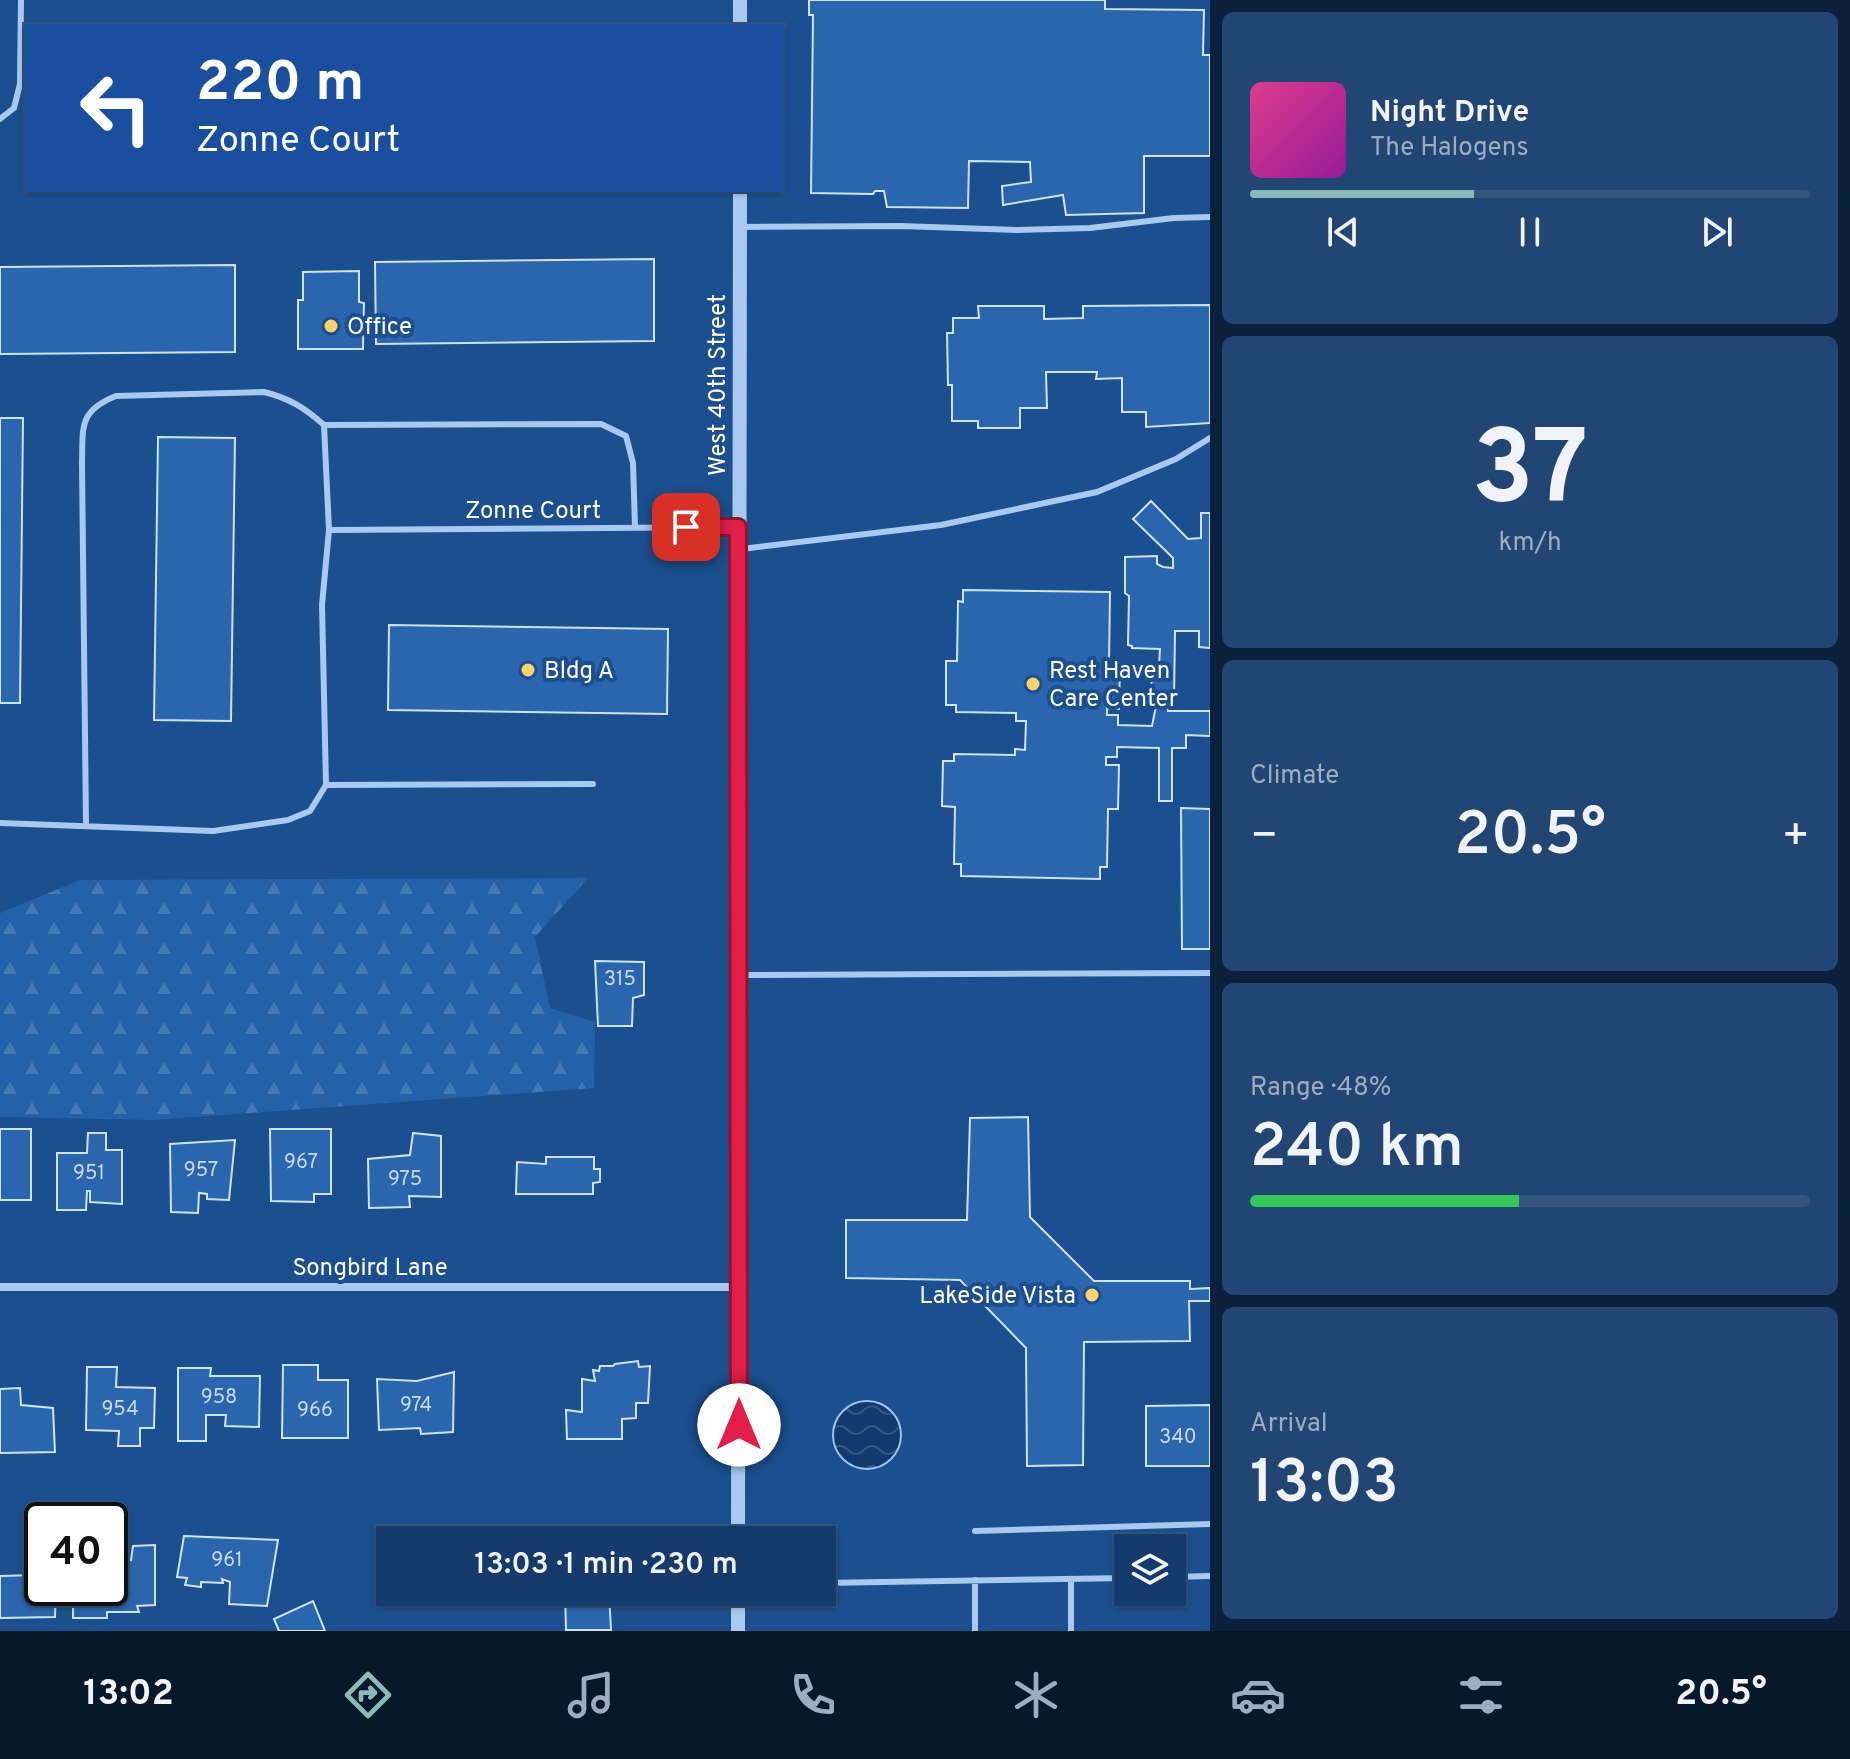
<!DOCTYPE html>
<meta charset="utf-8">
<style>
:root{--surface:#143b6b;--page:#214673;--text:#f1f3f6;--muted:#9dadc1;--line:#33557e;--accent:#8bbbb9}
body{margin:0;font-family:Overpass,sans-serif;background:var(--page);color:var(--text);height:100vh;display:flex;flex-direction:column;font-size:30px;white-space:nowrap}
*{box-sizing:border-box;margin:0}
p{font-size:26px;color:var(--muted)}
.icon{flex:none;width:44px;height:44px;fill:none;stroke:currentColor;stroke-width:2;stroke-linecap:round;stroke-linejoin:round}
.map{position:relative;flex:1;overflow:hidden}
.side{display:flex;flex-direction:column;gap:12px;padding:12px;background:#0b203b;width:640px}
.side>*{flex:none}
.guide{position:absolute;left:24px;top:24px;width:760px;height:168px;border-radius:0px;box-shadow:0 2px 6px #0004,0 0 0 2px var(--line);background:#1a4fa0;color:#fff;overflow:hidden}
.fabs{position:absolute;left:1114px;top:1534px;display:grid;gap:16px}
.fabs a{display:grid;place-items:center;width:72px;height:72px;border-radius:0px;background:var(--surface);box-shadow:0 2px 6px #0004,0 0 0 2px var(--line);font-size:40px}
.speed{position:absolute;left:24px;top:1502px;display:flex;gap:16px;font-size:40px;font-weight:700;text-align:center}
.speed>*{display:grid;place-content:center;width:104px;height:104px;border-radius:50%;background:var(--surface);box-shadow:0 2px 6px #0004,0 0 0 2px var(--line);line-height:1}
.speed .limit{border:4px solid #111;border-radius:12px;background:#fff;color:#111}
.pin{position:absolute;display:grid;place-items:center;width:68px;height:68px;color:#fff;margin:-34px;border-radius:16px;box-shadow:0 4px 12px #0006}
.me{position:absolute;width:88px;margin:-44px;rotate:0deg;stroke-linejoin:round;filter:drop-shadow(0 0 6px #0008)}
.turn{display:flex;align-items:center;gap:28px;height:168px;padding:0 40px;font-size:36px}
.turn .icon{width:104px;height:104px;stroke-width:2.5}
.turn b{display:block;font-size:56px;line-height:68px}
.big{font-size:60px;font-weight:600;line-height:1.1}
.side .widget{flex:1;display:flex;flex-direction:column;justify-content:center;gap:12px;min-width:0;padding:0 28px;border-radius:12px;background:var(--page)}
.side .dial{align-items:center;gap:0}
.dial b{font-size:104px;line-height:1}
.song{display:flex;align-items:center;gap:24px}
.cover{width:96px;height:96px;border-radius:12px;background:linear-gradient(135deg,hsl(330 70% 55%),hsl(300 70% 35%))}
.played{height:8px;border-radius:4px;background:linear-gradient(90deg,var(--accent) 40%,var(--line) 40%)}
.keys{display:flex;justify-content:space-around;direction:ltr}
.heat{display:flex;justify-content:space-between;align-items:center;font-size:44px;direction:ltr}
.charge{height:12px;border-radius:6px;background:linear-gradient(90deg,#34c759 48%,var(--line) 0)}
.trip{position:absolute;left:376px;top:1526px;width:460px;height:80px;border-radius:0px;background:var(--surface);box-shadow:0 2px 6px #0004,0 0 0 2px var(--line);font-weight:600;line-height:80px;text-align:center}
.tab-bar{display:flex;height:128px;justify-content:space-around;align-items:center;background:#08182b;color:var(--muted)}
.tab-bar .icon{width:56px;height:56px}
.tab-bar .active{color:var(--accent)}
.tab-bar b{font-size:36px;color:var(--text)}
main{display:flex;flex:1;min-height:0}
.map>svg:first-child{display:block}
.forest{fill:url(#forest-firs)}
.water{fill:url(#water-waves);stroke:#9cc4f0;stroke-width:2}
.building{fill:#2a66ad;stroke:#cfe3fa;stroke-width:2}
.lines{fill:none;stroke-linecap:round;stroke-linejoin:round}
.service{stroke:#a9c9ee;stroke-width:6}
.minor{stroke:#a9c9ee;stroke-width:8}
.tertiary{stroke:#a9c9ee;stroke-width:14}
.route-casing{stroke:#92132f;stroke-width:20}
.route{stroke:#e11d48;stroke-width:14}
.poi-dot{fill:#ffd166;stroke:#1b4f8f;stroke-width:3}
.labels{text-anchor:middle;stroke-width:8;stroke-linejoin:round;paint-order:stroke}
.number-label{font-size:20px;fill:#cad9ea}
.poi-label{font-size:24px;fill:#fff;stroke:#1b4f8f;text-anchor:start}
.street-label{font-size:24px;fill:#fff;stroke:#1b4f8f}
</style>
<main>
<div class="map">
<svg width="1210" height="1631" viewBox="0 0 1210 1631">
<defs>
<pattern id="forest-firs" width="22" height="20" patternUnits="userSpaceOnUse" patternTransform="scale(2)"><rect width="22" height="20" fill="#2461a8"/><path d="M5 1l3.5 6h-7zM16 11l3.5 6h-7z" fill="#4579b5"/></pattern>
<pattern id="water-waves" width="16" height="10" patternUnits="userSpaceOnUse" patternTransform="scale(2)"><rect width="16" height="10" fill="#123a6d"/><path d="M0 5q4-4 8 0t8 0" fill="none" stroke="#365883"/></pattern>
</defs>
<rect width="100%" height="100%" fill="#1b4f8f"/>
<path class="forest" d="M588 878 535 937 550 1008 595 1022 594 1088 153 1120 0 1117V913L80 880Z"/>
<path class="water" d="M833 1435a34 34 0 1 1 68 0a34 34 0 1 1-68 0Z"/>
<path class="building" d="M809 0H1105V9L1204 10 1203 55H1210V156H1144V213L1066 215 1063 195 1003 205 1002 186 1031 182 1030 162 969 161 968 208 887 207 884 191H875L873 194 811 193 813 15H809Z
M654 259V341L376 344 375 262Z
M235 265V352L0 354V267Z
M359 271V302L364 303 363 349H298V300H303V272Z
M1210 305V423L1146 427V412H1122V378L1096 379 1097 372H1046L1047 408H1020V428H978V421H952V385H948L947 333H953V318H979L978 306H1044V319L1083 318V306Z
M0 418H23L20 703H0Z
M158 437 235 438 231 721 154 720Z
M1151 501 1188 539 1201 538V513H1210V648L1199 647V631H1175L1174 701H1168V711H1210V736L1186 735V748H1172V801H1159V748L1117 747V757H1106V765H1119L1118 809H1108L1107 867H1100V879L961 876V864H954L955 807 942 806 943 761H954V754L1015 755V749L1025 750 1026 721H1016V713L956 712V705H946V661H957L958 601 963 602V590L1110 592 1109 663H1120L1119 709 1107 708V715H1118V725L1152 726 1156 706H1151L1152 666H1159L1160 649 1132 648V646L1128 645 1129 596 1125 593V557L1157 556V564L1163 567 1173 568V558L1133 519Z
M389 625 668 629 667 714 388 710Z
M1181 808 1210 809V949H1182Z
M595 961 644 962V995L633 998 632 1026H598Z
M1028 1117 1030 1217 1094 1281H1190V1289L1210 1288V1301H1189L1190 1341 1084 1342 1083 1465 1027 1466 1026 1348 960 1280 846 1278V1220H967L970 1118Z
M0 1129H31V1200H0Z
M270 1129H331V1194H314V1202L271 1201Z
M88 1133H106V1150H122V1204L90 1202V1191H87L86 1210H57V1153H87Z
M413 1133 441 1136V1197L409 1196 410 1207 369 1208 368 1159 410 1155Z
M235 1140 229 1200 207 1199V1194L199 1193 198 1213 171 1212 170 1144Z
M546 1157H594V1169H600V1182L593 1183V1194H516L517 1162 546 1164Z
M638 1361 639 1367 650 1366 648 1403H636V1418L622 1419V1439H567L566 1410 582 1412V1379L595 1381 593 1370 599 1371 600 1366H613L615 1364Z
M283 1365H318V1380H348V1438H282Z
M87 1367H117L116 1387 155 1388 154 1428H140V1446H118L119 1431 86 1430Z
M178 1368H211L210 1376H260L259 1427 225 1426 226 1415H206V1441H178Z
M454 1372 453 1432 421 1434 420 1428 379 1430 377 1379 417 1381Z
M20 1388 21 1405 53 1408 55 1452 0 1453V1389Z
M1210 1405V1466H1146V1406Z
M184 1536 278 1540 267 1606 229 1604 230 1582 222 1579 223 1583 201 1582V1587L185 1585 187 1578 177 1577Z
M155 1545V1605L137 1606 139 1612H107V1618H73V1588H110V1561L131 1560 133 1546Z
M36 1557H42V1588H56L55 1617 0 1618V1576L35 1575Z
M565 1592H609L611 1630H566Z
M313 1601 325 1631H279L274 1619Z"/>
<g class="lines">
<path class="service" d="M0 119 14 108 20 84 21 0
M740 227 901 226 1017 230 1090 228 1174 218 1210 217
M324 425 601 424 626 436 633 463 635 527
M329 530 738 527
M742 549 941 525 1097 492 1176 459 1210 438
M326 785 593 784
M0 823 213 831 288 820 310 811 326 785 322 605 329 530 324 425C305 408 289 398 264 392L116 396C78 411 83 428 82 464L86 826
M739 975 1210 973
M975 1531 1210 1524
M1172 1577 1210 1576
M822 1583 1128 1578
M975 1631V1580
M1071 1631V1579"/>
<path class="minor" d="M0 1287H739"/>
<path class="tertiary" d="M740 26V0
M738 1540 740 190
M738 1631V1592"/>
</g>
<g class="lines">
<g class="route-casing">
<path id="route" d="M686 527H738L739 1425"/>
</g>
<use href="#route" class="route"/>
</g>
<g class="poi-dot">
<circle cx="331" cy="326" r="8"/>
<circle cx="528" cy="670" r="8"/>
<circle cx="1033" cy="684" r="8"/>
<circle cx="1092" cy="1295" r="8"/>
</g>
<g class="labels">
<g class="number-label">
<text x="620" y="985">315</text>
<text x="301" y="1168">967</text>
<text x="201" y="1176">957</text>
<text x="89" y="1179">951</text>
<text x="405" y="1185">975</text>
<text x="219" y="1403">958</text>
<text x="416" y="1411">974</text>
<text x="120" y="1415">954</text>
<text x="315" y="1416">966</text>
<text x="1178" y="1443">340</text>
<text x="227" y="1566">961</text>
</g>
<g class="poi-label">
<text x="347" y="334">Office</text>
<text x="544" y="678">Bldg A</text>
<text x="1049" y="678">Rest Haven<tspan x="1049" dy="28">Care Center</tspan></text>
<text x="1076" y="1303" text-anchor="end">LakeSide Vista</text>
</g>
<g class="street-label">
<text transform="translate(717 385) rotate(-90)" y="8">West 40th Street</text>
<text x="533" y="518">Zonne Court</text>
<text x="370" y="1275">Songbird Lane</text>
</g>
</g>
</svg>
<div class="fabs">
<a><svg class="icon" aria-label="layers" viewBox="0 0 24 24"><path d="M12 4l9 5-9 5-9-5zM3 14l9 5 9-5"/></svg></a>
</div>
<div class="speed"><div class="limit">40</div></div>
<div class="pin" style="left:686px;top:527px;background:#d93025"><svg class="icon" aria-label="arrive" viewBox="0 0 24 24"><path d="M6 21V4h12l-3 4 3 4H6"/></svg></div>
<svg class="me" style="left:739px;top:1425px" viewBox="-20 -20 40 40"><circle r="19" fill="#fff"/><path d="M0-13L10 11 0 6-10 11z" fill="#e11d48"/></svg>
<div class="trip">13:03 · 1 min · 230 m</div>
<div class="guide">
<div class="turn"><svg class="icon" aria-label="left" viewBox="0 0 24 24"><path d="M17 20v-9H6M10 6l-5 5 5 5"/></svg><div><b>220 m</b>Zonne Court</div></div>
</div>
</div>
<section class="side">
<div class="widget">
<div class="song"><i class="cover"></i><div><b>Night Drive</b><p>The Halogens</p></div></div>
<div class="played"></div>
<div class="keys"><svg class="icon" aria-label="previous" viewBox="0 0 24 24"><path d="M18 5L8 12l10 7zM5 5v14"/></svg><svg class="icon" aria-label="pause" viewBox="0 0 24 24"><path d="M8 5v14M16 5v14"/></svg><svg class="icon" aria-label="next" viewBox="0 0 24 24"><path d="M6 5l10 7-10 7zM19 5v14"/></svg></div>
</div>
<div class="widget dial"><b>37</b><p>km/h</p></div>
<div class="widget"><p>Climate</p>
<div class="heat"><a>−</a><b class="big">20.5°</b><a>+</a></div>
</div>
<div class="widget"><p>Range · 48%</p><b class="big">240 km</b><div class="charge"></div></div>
<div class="widget"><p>Arrival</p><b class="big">13:03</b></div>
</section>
</main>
<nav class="tab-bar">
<b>13:02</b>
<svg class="icon active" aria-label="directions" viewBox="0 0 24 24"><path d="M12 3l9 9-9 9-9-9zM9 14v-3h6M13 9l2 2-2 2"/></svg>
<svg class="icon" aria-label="music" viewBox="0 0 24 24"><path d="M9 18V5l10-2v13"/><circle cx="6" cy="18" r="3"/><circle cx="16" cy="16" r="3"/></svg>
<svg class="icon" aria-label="phone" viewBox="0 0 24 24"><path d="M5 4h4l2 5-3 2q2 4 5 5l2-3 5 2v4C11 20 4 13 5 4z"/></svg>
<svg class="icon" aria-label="climate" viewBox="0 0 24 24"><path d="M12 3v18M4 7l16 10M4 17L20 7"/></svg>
<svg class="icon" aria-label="car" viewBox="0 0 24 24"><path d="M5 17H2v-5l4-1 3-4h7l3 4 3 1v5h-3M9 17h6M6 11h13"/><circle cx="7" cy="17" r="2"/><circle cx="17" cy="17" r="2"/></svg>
<svg class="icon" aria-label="filters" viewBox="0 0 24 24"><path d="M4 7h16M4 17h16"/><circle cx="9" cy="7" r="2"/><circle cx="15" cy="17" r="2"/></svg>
<b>20.5°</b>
</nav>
